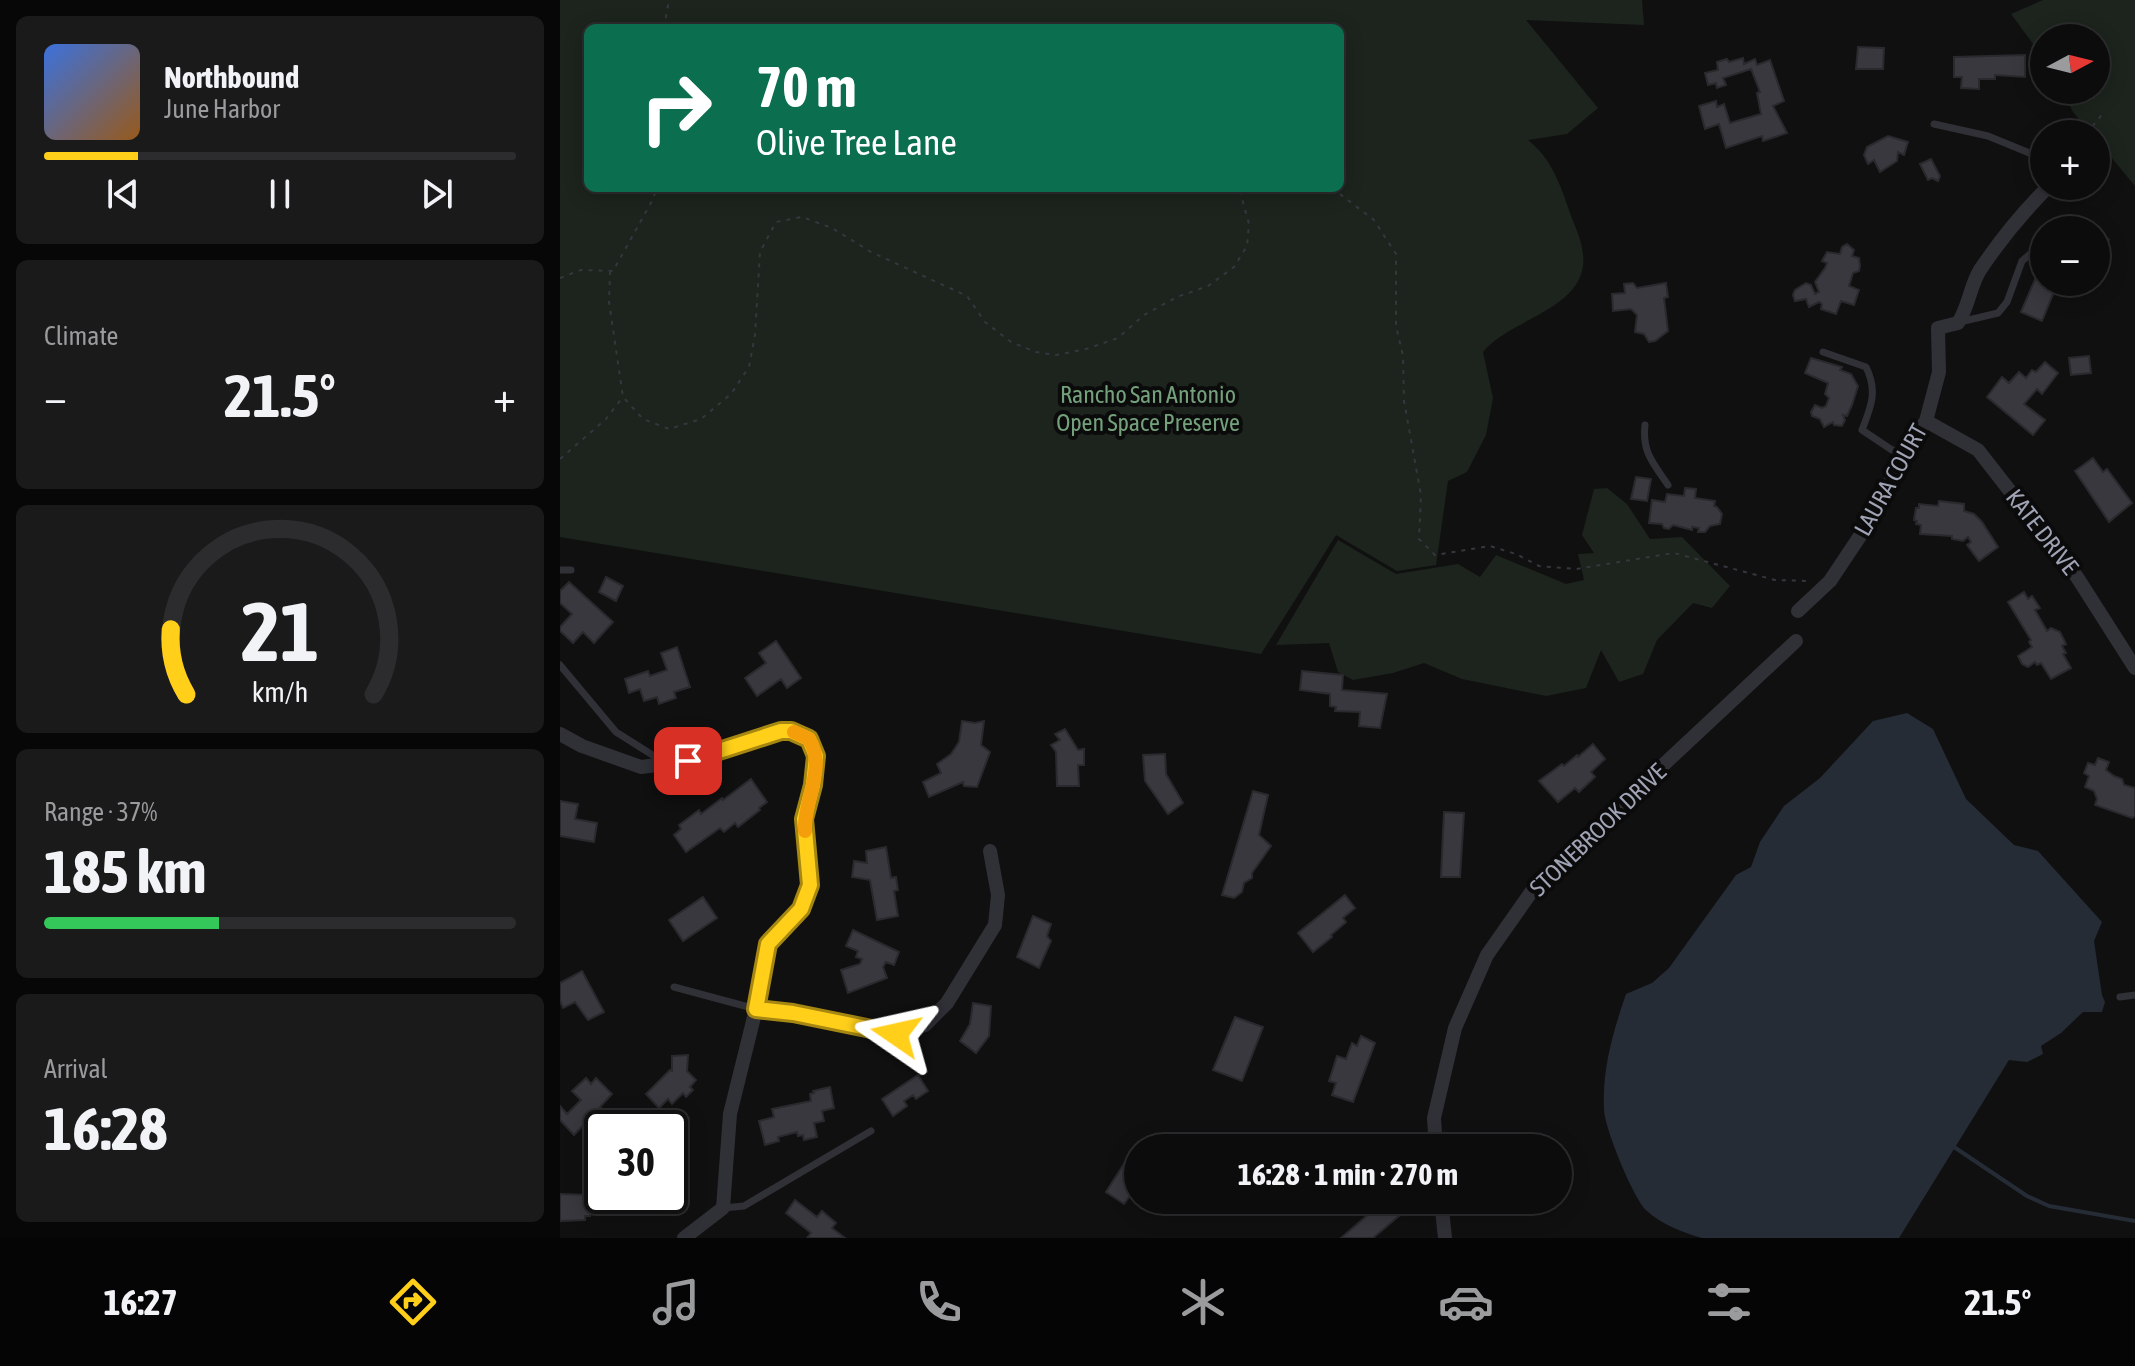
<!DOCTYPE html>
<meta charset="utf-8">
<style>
:root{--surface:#0c0c0d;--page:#1a1a1b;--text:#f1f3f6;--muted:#9a9b9d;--line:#2c2c2e;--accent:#ffcf1a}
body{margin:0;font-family:"Asap Condensed",sans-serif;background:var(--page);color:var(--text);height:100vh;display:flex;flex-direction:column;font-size:30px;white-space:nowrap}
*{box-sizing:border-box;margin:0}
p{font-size:26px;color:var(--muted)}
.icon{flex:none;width:44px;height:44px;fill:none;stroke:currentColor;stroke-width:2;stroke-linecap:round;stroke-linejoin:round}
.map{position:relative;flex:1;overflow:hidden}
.sheet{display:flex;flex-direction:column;gap:16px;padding:16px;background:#070707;width:560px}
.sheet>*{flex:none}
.guide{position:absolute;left:24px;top:24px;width:760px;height:168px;border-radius:12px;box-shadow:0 4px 20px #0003,0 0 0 2px var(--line);background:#0b6e4f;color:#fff;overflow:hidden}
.needle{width:52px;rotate:83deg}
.fabs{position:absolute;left:1470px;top:24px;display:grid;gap:16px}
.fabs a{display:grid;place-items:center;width:80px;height:80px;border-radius:50%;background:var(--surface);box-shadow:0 4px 20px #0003,0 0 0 2px var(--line);font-size:40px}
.speed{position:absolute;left:24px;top:1110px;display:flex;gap:16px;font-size:40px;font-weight:700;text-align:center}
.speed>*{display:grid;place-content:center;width:104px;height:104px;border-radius:50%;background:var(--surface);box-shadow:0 4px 20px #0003,0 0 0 2px var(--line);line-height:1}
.speed .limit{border:4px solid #111;border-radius:12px;background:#fff;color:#111}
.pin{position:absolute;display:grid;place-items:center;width:68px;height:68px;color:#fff;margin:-34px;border-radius:16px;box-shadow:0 4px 12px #0006}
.me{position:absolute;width:88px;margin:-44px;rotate:281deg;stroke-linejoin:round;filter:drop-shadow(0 0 6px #0008)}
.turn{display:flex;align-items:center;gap:28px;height:168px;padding:0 40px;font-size:36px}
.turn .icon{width:104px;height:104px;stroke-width:2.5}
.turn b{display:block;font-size:56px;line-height:68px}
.big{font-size:60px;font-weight:700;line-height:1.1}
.sheet .widget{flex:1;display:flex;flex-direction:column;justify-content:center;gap:12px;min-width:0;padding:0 28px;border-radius:12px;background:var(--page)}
.sheet .dial{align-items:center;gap:0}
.dial svg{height:208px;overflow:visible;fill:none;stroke:var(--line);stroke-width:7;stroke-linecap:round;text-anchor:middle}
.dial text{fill:var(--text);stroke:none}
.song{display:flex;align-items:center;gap:24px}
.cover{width:96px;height:96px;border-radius:12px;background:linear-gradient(135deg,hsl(220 70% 55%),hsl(30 70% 35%))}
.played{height:8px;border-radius:4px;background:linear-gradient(90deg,var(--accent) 20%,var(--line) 20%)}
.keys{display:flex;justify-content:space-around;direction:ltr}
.heat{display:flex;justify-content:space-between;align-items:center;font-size:44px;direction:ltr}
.charge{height:12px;border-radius:6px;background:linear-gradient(90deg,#34c759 37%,var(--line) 0)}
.trip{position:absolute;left:564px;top:1134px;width:448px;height:80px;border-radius:40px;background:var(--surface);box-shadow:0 4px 20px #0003,0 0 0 2px var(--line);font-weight:700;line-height:80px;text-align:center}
.dock{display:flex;height:128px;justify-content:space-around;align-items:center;background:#050505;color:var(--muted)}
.dock .icon{width:56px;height:56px}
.dock .current{color:var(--accent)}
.dock b{font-size:36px;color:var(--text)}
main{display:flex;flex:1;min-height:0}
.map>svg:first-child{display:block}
.green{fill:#1c241d;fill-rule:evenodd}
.water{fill:#252c36}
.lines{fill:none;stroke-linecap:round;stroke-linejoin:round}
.stream{stroke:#252c36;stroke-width:4}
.building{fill:#39383e;stroke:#2a292d;stroke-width:2}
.path{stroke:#36373e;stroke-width:2;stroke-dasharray:4 6;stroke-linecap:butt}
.lane{stroke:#303037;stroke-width:7}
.street{stroke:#303037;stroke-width:14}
.route-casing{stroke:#a68711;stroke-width:20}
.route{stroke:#ffcf1a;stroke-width:14}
.slow{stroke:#f59e0b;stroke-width:14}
.labels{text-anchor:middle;stroke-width:8;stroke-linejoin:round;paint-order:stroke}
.park-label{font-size:24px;fill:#74a17c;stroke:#0b0b0c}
.street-label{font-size:24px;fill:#9fa3b4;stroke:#0b0b0c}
</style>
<main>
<section class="sheet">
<div class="widget">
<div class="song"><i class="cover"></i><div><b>Northbound</b><p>June Harbor</p></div></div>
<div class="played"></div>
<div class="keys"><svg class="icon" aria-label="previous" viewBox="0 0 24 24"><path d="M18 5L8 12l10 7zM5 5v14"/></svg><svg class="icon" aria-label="pause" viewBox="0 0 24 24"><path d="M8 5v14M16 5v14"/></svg><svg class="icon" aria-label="next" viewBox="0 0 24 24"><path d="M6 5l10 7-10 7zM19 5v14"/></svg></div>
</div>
<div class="widget"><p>Climate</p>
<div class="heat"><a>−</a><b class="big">21.5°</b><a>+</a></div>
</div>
<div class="widget dial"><svg viewBox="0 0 100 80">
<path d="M14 69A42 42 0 1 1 86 69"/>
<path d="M14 69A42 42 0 0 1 8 44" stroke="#ffcf1a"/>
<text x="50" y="56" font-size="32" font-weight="700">21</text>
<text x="50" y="72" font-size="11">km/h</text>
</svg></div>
<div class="widget"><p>Range · 37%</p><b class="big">185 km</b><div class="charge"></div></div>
<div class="widget"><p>Arrival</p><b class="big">16:28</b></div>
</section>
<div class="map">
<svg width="1575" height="1238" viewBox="0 0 1575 1238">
<rect width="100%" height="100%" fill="#101011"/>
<path class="green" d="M0 0H1082L1084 25 966 20 1038 108 1007 134 968 140C992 159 1000 184 1010 213 1014 224 1020 236 1022 248 1035 308 951 317 923 352L933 398 926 435 907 472 888 481 876 565 837 571 776 535 701 654 0 537ZM28 28H780V188H28Z
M1483 0H1575V186L1536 139V134H1531L1513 112 1502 90H1536V38H1484V59L1451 14Z
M1047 488 1067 504 1090 539 1122 537 1170 586 1152 608 1133 603 1097 640 1083 674 1059 682 1041 650 1026 688 986 696 902 679 864 663 833 673 793 680 778 672 769 643 716 645 778 540 836 574 898 564 920 577 936 555 1006 584 1024 580 1018 554 1034 553 1022 535 1034 489Z"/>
<path class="water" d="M1347 713 1373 729 1406 799 1454 845 1478 851 1542 922 1534 941 1542 995 1545 1002 1542 1012H1523L1501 1033 1481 1046 1483 1054 1467 1062 1449 1060 1339 1238H1142C1124 1233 1101 1224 1087 1211 1074 1200 1044 1127 1044 1109 1042 1069 1053 1032 1066 994L1092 983 1109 968 1176 875 1191 867 1200 842 1224 806 1260 778 1313 721Z"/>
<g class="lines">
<path class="stream" d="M1394 1147 1467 1196 1489 1206 1575 1221"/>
</g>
<path class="building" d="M1298 47 1324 48 1323 69H1296Z
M1465 55V77L1435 75V79H1419V89L1401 88 1402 77H1394V57Z
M1183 58 1184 64 1195 59 1197 65 1210 60 1224 101 1213 106 1227 133 1203 141 1202 136 1166 148 1159 124 1145 129 1139 106 1156 101 1157 107 1164 104 1170 123 1201 114 1197 93 1200 92 1191 69 1163 78 1166 85 1157 88 1156 83 1148 85 1145 73 1158 70 1157 62 1167 59 1169 62Z
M1328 136 1348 142 1344 155 1338 152 1337 161 1320 172 1314 160 1308 164 1304 155 1307 147Z
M1371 159 1380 176 1378 181 1372 178 1368 180 1360 164Z
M1531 222 1549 240 1536 251V230H1523Z
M1287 244 1294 250 1292 256 1299 258 1300 266 1299 271 1293 273 1289 286 1299 290 1294 305 1281 301 1276 314 1261 309 1262 304 1259 302 1249 307 1246 299 1235 301 1233 295 1235 290 1246 283 1251 285 1255 294 1259 292 1255 282 1265 268 1267 263 1262 261 1267 252 1280 254 1282 247Z
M1483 261 1484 282H1498L1482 321 1461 312Z
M1073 283 1077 288 1106 283 1108 297 1104 298 1108 331 1095 341 1089 342 1084 334 1075 332 1077 315 1071 309 1053 311 1052 294 1065 293 1064 284Z
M1529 356 1531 373 1511 375 1509 358Z
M1251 358 1282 367 1280 370 1291 374 1298 386 1292 405 1287 416 1283 415 1285 420 1282 426 1274 425 1273 422 1264 427 1260 419 1252 416 1251 412 1255 405 1262 408 1266 406 1269 398 1265 394 1268 383 1245 373Z
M1485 362 1498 373 1482 394 1477 389 1464 404 1485 420 1473 435 1427 397 1442 377 1449 383 1459 372 1466 378 1472 370 1476 372Z
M1533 458 1543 472 1547 469 1572 503 1549 522 1515 471Z
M1076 477 1091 479 1087 501 1071 499Z
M1125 488 1136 489 1135 498 1155 501 1154 506 1157 507 1162 514 1160 524 1150 526 1145 532H1138L1139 528 1132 527V530L1113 525 1109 529 1104 528 1102 524 1089 523 1092 500 1105 502 1107 494 1124 496Z
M1379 501 1404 504V511L1414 514 1422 522 1438 547 1419 561 1407 545 1411 542 1408 537 1403 541 1392 539V536L1360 534 1361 525 1356 524 1357 521 1354 520 1356 508H1359V504L1378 506Z
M46 577 63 586 56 601 39 592Z
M9 582 53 622 34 643 23 632 13 643 0 631V627L12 614 0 603V591Z
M1464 592 1468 599 1472 596 1480 608 1475 610 1487 631 1491 628 1500 632 1506 644 1502 646 1506 653 1503 654 1511 668 1491 679 1481 663 1477 665 1475 662 1468 667 1462 664 1458 656 1472 647 1469 642 1471 640 1448 602Z
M216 641 241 678 227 688 221 679 197 696 185 678 206 663 199 653Z
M117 647 130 687 114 692 116 698 99 704 97 697 84 701 80 689 69 693 65 679 88 671 90 676 107 670 101 653Z
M742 671 783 675 782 690 827 694 820 728 799 726 800 712 775 711 776 707 770 706V694L740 690Z
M402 721 415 723 424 721 421 745 430 752 417 787 404 786 403 782 369 797 363 782 381 773 377 764 391 754 399 742Z
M505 729 518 750 524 749V765H518L519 786H497L496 752 491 745 500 740 495 734Z
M1033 744 1045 759 1031 772 1035 777 1019 792 1015 788 998 802 979 781 1002 764 1004 766 1017 755 1018 757Z
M605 754 606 774 623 803 608 814 585 781 583 755Z
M1538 758 1549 762 1546 770 1554 776 1562 779 1564 785 1575 788V816L1572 818 1535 805 1537 799 1534 791 1525 787 1529 776 1524 773 1528 763 1535 765Z
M191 779 207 802 199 808 200 810 178 827 175 823 164 832 160 828 126 852 114 835 121 829 119 825 139 810 141 814 162 798 163 800Z
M693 791 708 795 699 835 711 846 692 873V878L684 883 682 892 674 898 662 895Z
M0 801 18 804 15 819 37 823 34 842 0 836Z
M884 812 904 813 900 877H881Z
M326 847 331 878 336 877 338 890 334 891 338 916 317 920 310 880 292 877 294 861 307 863 306 851Z
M785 895 795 908 783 918 786 922 771 935 772 937 753 952 738 933Z
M143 897 157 918 123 941 109 920Z
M473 916 491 924 487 936 491 941 479 968 457 957Z
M293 930 339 952 334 965 326 962 323 967 327 978 288 993 281 970 300 964 302 959 296 957 298 951 286 946Z
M22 971 44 1012 28 1020 15 1002 3 1008 0 1001V983Z
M413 1003 431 1006 429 1036 416 1053 400 1041 410 1024Z
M675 1017 703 1027 682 1081 653 1070Z
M801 1036 815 1043 793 1102 772 1095 776 1083 769 1081 777 1056 786 1059 792 1043 797 1046Z
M128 1055 127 1071 136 1080 130 1087 133 1090 126 1097 123 1093 112 1104 108 1099 99 1108 86 1094 110 1070 112 1071V1056Z
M358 1075 368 1091 356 1099 353 1095 344 1101 347 1106 333 1116 322 1099Z
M26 1078 31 1084 36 1078 52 1094 40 1107 42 1109 33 1119 31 1117 14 1135 0 1120V1106L7 1114 21 1100 12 1091Z
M270 1087 274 1108 262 1111 264 1121 254 1123 257 1137 244 1140 243 1135 238 1136 237 1132 218 1137 219 1141 205 1145 199 1121 214 1117 212 1109 251 1101 250 1094 254 1093 253 1091Z
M578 1142 587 1148H578V1195L572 1193 564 1204 546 1192Z
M0 1194 29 1195 30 1216H25V1220L0 1221Z
M235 1200 257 1217 262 1211 276 1223 272 1228 285 1238H247L251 1233 226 1213Z
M825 1200 839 1216 813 1238H781Z"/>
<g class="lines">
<path class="path" d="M104 28 109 0
M1526 134 1545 111
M772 188 814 220 836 254V326L843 356 844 401 861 495 859 539 875 555 930 546 956 554 979 566 1016 569 1114 553 1215 580 1249 581
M50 271 49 302 63 397 83 419 109 429 141 419 171 394 189 367 195 335 200 252 216 222 242 217 272 228 311 252 407 296 425 322 451 342 476 352 496 355 526 349 558 338 584 315 617 297 648 286 674 267 687 246 689 224 679 188
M0 278 21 270 53 271 92 201 97 188
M0 459 46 419 62 398"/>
<path class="lane" d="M1374 124 1428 136 1484 159
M1493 230 1496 226
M1400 322 1438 313 1447 302 1462 261 1484 242
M1263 352 1306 367C1318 391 1311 407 1302 430L1332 450 1344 452
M1085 425C1082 452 1093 463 1108 485
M0 570H11
M0 665 56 732 102 761
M114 987 196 1009
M1560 997 1575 995
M163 1208 184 1206 311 1131"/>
<path class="street" d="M1366 421 1418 450 1517 577 1575 668
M1238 611 1270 581 1314 515 1344 452 1366 421 1379 372 1378 328 1398 323C1409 306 1410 286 1420 270 1440 240 1464 211 1489 186
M0 734 22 746 81 767 128 761 221 731 244 735 253 746 256 756 253 785 244 819 250 885 241 909 208 944 196 1009 170 1114 163 1208 124 1238
M196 1009 233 1013 336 1034 365 1025 387 1003 435 925 438 895 430 851
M876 1148 874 1118 895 1028 927 955 979 881 1236 641
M881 1200 885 1238"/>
</g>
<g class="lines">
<g class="route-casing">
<path id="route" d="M128 761 221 731H231L249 739 256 756 253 785 244 819 250 885 241 909 208 944 196 1009 233 1013 336 1034"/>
</g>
<use href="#route" class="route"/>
<path class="slow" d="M234 732 249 739C267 768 243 801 245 831"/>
</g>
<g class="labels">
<g class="park-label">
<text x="588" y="403">Rancho San Antonio<tspan x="588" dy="28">Open Space Preserve</tspan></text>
</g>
<g class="street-label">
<text transform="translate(1331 480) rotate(-61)" y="8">LAURA COURT</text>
<text transform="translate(1482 532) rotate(52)" y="8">KATE DRIVE</text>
<text transform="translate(1038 830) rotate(-44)" y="8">STONEBROOK DRIVE</text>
</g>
</g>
</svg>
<div class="fabs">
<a><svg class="needle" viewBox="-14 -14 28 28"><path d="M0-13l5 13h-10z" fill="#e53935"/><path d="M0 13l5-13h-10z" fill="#9a9b9d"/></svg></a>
<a>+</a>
<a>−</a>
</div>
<div class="speed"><div class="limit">30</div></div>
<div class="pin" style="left:128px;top:761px;background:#d93025"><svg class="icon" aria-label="arrive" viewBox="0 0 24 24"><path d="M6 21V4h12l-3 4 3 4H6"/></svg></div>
<svg class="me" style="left:336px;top:1034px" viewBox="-20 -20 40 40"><path d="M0-17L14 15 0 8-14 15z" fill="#ffcf1a" stroke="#fff" stroke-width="4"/></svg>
<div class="trip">16:28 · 1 min · 270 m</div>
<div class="guide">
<div class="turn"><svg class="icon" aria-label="right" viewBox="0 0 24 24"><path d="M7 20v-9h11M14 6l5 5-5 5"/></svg><div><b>70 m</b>Olive Tree Lane</div></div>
</div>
</div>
</main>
<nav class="dock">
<b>16:27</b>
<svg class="icon current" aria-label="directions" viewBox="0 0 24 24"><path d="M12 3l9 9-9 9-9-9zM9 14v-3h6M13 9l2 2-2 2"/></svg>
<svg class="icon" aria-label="music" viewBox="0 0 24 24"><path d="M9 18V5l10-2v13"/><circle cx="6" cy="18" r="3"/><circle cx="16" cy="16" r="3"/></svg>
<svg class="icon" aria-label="phone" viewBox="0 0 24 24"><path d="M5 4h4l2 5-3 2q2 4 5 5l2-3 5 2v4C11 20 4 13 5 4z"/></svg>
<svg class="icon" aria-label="climate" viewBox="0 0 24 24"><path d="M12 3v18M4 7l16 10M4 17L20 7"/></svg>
<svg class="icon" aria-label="car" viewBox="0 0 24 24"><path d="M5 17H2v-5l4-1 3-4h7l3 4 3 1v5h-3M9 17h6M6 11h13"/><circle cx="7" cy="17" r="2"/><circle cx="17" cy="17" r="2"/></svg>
<svg class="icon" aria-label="filters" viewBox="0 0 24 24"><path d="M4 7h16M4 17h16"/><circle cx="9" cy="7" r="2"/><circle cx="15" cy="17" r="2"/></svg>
<b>21.5°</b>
</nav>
